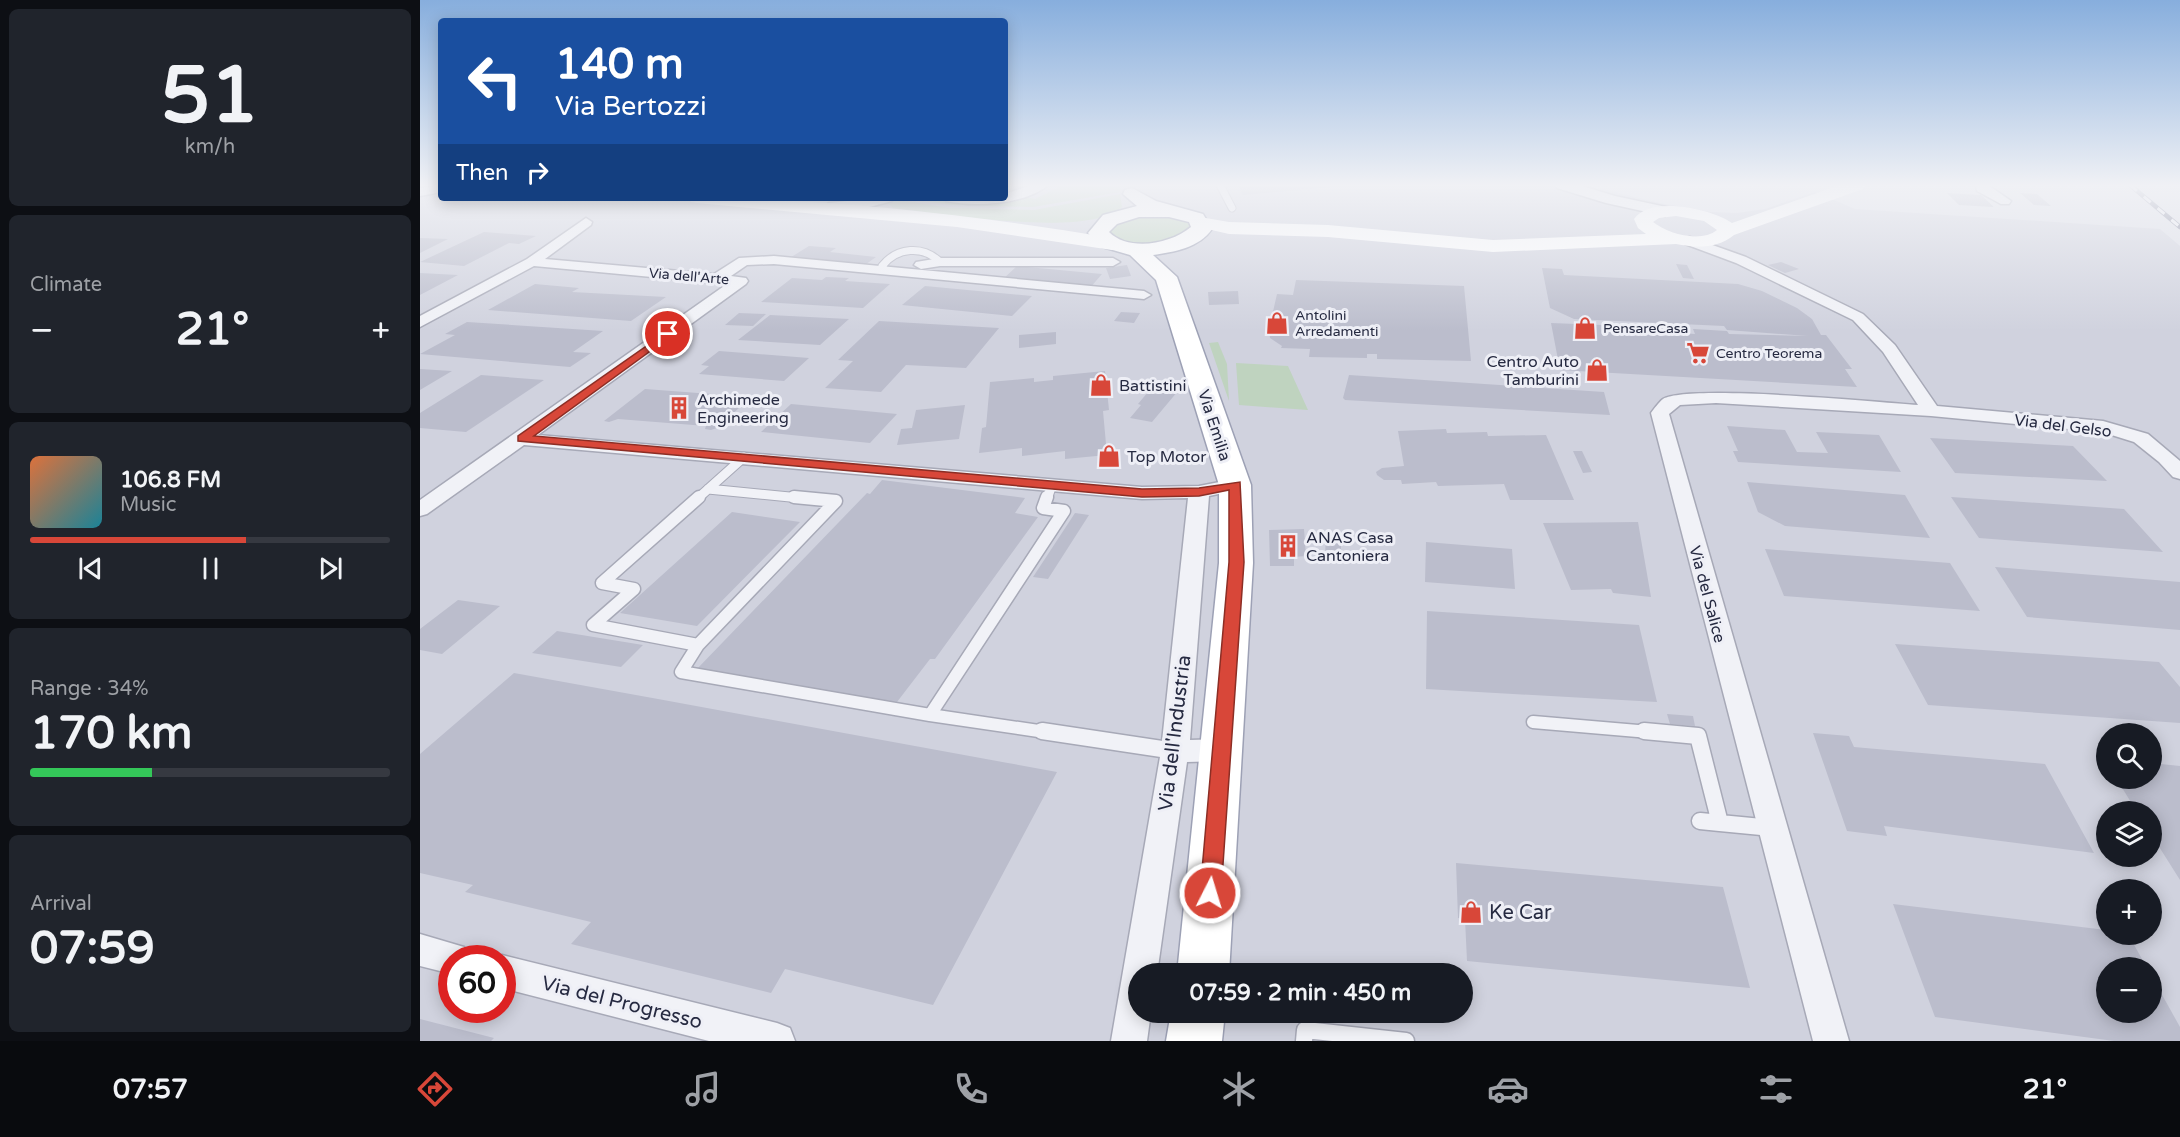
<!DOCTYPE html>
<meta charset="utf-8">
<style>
:root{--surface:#171b24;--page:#20242c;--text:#f1f3f6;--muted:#9ea1a6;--line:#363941;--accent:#d84739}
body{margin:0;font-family:"Varela Round",sans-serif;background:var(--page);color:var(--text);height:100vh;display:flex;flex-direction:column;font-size:22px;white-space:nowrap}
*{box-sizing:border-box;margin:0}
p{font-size:20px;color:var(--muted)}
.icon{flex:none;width:33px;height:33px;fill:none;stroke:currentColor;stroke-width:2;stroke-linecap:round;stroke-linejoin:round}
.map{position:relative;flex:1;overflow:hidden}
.sheet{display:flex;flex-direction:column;gap:9px;padding:9px;background:#0d0f14;width:420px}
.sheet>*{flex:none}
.hud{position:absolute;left:18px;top:18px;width:570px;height:183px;border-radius:6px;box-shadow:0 3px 15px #0003;background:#1a4fa0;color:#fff;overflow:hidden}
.controls{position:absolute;left:1676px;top:723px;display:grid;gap:12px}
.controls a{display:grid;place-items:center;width:66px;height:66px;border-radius:50%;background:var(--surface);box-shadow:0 3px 15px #0003;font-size:30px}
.speed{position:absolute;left:18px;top:945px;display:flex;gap:12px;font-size:30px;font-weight:700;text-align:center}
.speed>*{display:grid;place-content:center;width:78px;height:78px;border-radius:50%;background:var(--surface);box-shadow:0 3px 15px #0003;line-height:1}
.speed .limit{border:9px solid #d22;background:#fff;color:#111}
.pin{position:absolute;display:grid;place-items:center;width:51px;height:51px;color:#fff;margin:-26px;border:3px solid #fff;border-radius:50%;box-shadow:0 2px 6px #0007}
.me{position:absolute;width:66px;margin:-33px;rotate:5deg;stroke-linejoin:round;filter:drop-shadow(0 0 4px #0008)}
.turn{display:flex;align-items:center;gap:21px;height:126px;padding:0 18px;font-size:27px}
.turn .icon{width:78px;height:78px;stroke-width:2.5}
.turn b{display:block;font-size:42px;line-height:51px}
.then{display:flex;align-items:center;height:57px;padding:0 18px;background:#0003;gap:12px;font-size:22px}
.big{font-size:45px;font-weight:700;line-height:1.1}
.sheet .card{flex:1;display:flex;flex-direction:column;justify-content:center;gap:9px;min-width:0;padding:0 21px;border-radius:9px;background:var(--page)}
.sheet .dial{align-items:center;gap:0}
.dial b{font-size:78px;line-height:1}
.song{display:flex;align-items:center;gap:18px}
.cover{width:72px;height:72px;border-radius:9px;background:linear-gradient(135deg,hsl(20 70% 55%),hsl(190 70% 35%))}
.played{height:6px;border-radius:3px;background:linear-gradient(90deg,var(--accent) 60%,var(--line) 60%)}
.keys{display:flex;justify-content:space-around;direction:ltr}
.heat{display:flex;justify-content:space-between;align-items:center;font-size:33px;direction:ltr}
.charge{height:9px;border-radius:4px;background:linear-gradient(90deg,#34c759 34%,var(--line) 0)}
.trip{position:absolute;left:708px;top:963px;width:345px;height:60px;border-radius:30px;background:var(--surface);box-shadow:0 3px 15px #0003;font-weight:700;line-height:60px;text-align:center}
.tabs{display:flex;height:96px;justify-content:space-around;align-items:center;background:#090b0e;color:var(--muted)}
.tabs .icon{width:42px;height:42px}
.tabs .active{color:var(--accent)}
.tabs b{font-size:27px;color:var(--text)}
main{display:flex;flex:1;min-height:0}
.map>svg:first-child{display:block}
.built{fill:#d0d2de;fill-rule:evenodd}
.green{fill:#bfd3bf}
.building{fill:#bbbdcc}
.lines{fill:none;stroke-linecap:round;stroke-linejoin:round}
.service-far3-casing{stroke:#a7a9b7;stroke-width:9}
.service-far2-casing{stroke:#a7a9b7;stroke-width:11}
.service-far1-casing{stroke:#a7a9b7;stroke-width:15}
.service-casing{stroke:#a7a9b7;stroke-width:19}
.minor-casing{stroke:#a7a9b7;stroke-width:3}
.tertiary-casing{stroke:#a7a9b7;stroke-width:3}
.primary-casing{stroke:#9da1b5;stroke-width:3}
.service-far3{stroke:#f1f2f7;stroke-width:7}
.service-far2{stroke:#f1f2f7;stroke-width:9}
.service-far1{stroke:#f1f2f7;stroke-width:12}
.service{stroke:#f1f2f7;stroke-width:16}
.minor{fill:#f1f2f7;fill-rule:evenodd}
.tertiary{fill:#f1f2f7;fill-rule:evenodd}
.secondary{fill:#fff;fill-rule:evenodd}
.primary{fill:#fff;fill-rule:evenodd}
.rail-casing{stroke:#777b94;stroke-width:4.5}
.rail{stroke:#eeeff6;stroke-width:3;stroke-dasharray:9;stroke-linecap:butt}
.route{fill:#d84739;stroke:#8c2e25;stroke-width:1.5}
.labels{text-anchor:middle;stroke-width:6;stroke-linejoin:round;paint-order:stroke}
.far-street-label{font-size:14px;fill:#262a41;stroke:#eeeff6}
.far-poi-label{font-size:14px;fill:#262a41;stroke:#eeeff6;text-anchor:start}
.poi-label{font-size:16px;fill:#262a41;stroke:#eeeff6;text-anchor:start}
.street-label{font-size:16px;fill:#262a41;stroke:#eeeff6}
.near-street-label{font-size:20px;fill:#262a41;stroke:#eeeff6}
.near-poi-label{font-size:20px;fill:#262a41;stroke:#eeeff6;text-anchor:start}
</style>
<main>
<section class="sheet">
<div class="card dial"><b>51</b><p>km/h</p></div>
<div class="card"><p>Climate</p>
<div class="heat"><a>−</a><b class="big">21°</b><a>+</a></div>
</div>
<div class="card">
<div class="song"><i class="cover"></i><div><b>106.8 FM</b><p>Music</p></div></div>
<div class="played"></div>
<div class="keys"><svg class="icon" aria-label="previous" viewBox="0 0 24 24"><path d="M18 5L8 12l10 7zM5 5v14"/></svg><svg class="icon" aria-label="pause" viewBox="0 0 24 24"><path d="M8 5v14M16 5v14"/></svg><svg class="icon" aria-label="next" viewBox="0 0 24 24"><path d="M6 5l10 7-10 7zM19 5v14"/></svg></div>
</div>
<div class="card"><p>Range · 34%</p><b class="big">170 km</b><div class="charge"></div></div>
<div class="card"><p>Arrival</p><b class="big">07:59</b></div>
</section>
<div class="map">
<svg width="1760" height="1041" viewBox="0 0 1760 1041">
<rect width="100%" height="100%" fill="#dee0e9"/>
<path class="built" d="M0 185H21V198H320L421 205 453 198H585V185H1165L1240 203 1290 212 1317 213 1345 209 1395 192 1435 209 1740 229 1760 246V1041H0ZM1686 734H1731V778H1686ZM1686 812H1731V856H1686ZM1686 890H1731V934H1686ZM32 958H82V1010H32ZM1686 968H1731V1012H1686ZM718 974H1042V1012H718Z"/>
<path class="green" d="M643 185H700V192L613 207 533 205 487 198 571 205 606 197 615 199Z
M700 194 702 207C669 239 520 213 473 208L469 204 474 199 529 208 614 210Z
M729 214 763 218 771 227 755 241 715 246 688 236 689 226Z
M798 342 807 364 809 401 789 343Z
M816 363 868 366 888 410 819 405Z"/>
<path class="building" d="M818 185H913V187L823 195Z
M1527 193 1561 195 1574 207 1539 205Z
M1600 193 1617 194 1631 206 1614 205Z
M64 232 116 236 99 244 89 243 44 266 0 262Z
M0 238 28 239 0 253Z
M389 246 416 248 410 252 456 257 442 267 368 259Z
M1361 262 1379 269 1365 273 1348 265Z
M1256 264 1267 265 1274 279 1263 278Z
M707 265 711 276 690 279 686 268Z
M597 266 682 274 669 289 582 280Z
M1122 268 1142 269 1144 275 1318 284 1342 291 1377 308 1392 319 1401 335H1406L1432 369H1425L1437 387 1140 370 1131 323 1258 328 1261 333 1275 334 1273 329 1307 331 1309 334 1388 336 1307 330 1304 326 1154 319 1130 308Z
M0 273 38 275 0 295Z
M406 277 429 278 425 281 470 284 443 308 341 302 372 278 402 280Z
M876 280 1044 286 1051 361 957 359V354H947V358L889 357 890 349 861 348 862 346 850 338 849 329 857 294 873 295Z
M115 284 159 288 152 292 246 297 211 321 68 310Z
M505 286 612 296 592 316 482 305Z
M818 291 819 304 789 305 788 292Z
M701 312 720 313 714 323 694 321Z
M319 313 346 314 333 326 305 325Z
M350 315 429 319 400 345 318 340Z
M459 321 579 328 546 368 486 365 461 392 405 388 433 361 418 360Z
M47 322 183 331 153 352 171 353 150 367 0 354 35 335 25 334Z
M636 332V344L599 348V335Z
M299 351 389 358 364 381 279 374 289 366 281 365Z
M0 369 32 371 0 390Z
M685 371 689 410 683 411 687 455 645 459V451L602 456V448L559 453 562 428 566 427 570 382 614 378V382L633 380V376Z
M61 375 124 380 46 432 0 428V413Z
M929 375 1184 392 1190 415 925 400 923 398Z
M733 386 758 391 732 422 710 418 721 405 718 404Z
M225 389 331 397 297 428 291 430 285 429 286 426 198 419 189 422 184 421Z
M371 404 477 414 450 443 341 432Z
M545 405 539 439 477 445 481 429 492 428 496 410Z
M1307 426 1365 430 1377 452 1408 453 1396 432 1459 435 1481 472 1318 462 1313 451H1318Z
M1026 429 1027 433 1067 432 1068 436 1126 435 1154 500H1090L1084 484 1018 486 1016 482 982 484 981 480H964L957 475 956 472 962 468 984 466 978 431Z
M1510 438 1653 446 1687 481 1535 473Z
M1153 451H1162L1172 472 1163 473Z
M462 480 605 498 595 513 618 517 515 659H510L477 702 276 670 447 493 450 494Z
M1327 482 1485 495 1510 538 1365 526 1338 512Z
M1531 497 1704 509 1743 552 1559 538Z
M312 512 380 522 277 626 200 613Z
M655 513 669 515 628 579 613 577Z
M1218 522 1231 597 1193 593 1191 589 1151 590 1123 523Z
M884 529 886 556 874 557V566H850L849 530Z
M906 535H921V557H905Z
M1006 542 1092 549 1095 589 1005 582Z
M1345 549 1530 563 1560 611 1364 596Z
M1575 567 1760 582V630L1607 617Z
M38 600 80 606 22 654 0 650V629Z
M1007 611 1219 625 1237 702 1006 689Z
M137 631 223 645 201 667 112 653Z
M1475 644 1739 662 1760 687V723L1508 705Z
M94 673 238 699 637 772 513 1005 365 969 351 993 151 944 171 922 45 892 53 885 0 873V754Z
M1247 714 1273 716 1275 726 1250 724Z
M1393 733 1429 736 1434 747 1625 764 1674 853 1464 826 1467 836 1427 831Z
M1731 763 1760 766V880L1731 834V812H1717L1696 778H1731Z
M1036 863 1303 887 1330 988 1047 961 1045 919 1038 918Z
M1473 904 1686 930V934H1708L1727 968H1686V1012H1731V975L1760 1027V1041H1694L1515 1017Z
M0 1019 74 1038 71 1041H0Z"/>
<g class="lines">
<g class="service-far3-casing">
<path id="service-far3" d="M800 185 812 208
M465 270 462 266C477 247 503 245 520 262"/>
</g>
<g class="service-far2-casing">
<path id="service-far2" d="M288 489 390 499
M277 499 324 457
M627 499 632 485"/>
</g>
<g class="service-far1-casing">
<path id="service-far1" d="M182 583 214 589 173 625 278 645 261 672 510 715 632 733
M182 583 279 497
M278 645 416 501 374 497
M510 715 644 511 623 508 627 497
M1113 722 1241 733"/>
</g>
<g class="service-casing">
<path id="service" d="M622 731 755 751
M1224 731 1278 736 1300 823 1352 828
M1280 821 1300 823
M884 1041 885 1030 986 1041"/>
</g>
<g class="minor-casing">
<path id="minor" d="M21 185V192L0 196V188Z
M611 185H628C605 205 554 207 526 201L524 198H585V194Z
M1556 185H1568L1591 201 1589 204H1581L1557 191Z
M455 198H474L472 201C458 205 414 217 403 207L409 203Z
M166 218 172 222 171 225 125 259 294 274 319 258 354 256 724 291 731 295 724 299 354 264 327 265 311 276 326 278 328 281 326 284 118 435 722 487 779 486 815 479 822 481 825 485 822 489 789 496 770 740 802 739 812 742 816 750 812 758 802 761 767 762 737 974H718V1012H731L727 1041H691L741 751 768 498 722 499 104 445 7 514 0 516V500L307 284 114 266 0 327V316L107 259Z
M1270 237 1326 257 1443 314 1475 345 1517 406 1683 421 1728 434 1760 461V479L1753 477 1739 462 1714 442 1682 432 1511 416 1296 403 1260 405 1249 414 1429 1041H1393L1231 413C1234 409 1239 402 1243 399 1269 384 1457 402 1498 405L1463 352 1433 320 1316 263 1265 244 1263 241 1265 238Z
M520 258H693L700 262 693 266H520L501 269 494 265 496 262Z
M0 934 44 947 48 958H32V974L0 966Z
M82 955 357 1023 370 1028 375 1041H289L82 988V958H72Z"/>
</g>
<g class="tertiary-casing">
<path id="tertiary" d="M1135 185H1159L1195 196 1251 208 1253 211 1245 216 1186 203 1137 188Z"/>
</g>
<g class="primary-casing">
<path id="primary" d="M712 188 736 201 783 214 792 229C779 248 754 252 733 255L757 277 831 485 833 563 809 974H757L799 563V485L736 280 710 255 679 246 668 233 683 215 717 206 703 194 705 190ZM719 217H749L769 222 771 227C751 244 709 252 689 232L697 224Z
M751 1012H805L802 1041H746Z"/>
</g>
<use href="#service-far3" class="service-far3"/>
<use href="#service-far2" class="service-far2"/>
<use href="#service-far1" class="service-far1"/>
<use href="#service" class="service"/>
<use href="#minor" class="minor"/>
<use href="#tertiary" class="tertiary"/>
<path class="secondary" d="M1420 185H1445L1443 189 1314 235C1297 249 1276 248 1256 244L1073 252 908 237 809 234 774 226 771 222 774 218 780 217 809 222 908 225 1073 240 1226 234 1218 228 1214 219C1231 195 1292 209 1312 223ZM1256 216 1284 221 1297 230C1281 243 1248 234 1233 222L1239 218Z
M268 198C410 198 552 215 692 238L699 240 702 244 699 248 692 250 537 227 277 203 271 202Z"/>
<use href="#primary" class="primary"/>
<g class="rail-casing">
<path id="rail" d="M1710 185 1760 227"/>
</g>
<use href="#rail" class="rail"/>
</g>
<linearGradient id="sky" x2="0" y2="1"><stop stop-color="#87aedd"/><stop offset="0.56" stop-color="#f0f1f5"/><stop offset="1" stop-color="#f0f1f5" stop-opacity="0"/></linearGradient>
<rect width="1760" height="331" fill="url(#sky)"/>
<path class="route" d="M248 331 253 334 251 336 114 436 722 489 779 488 820 482 824 562 801 893 798 899 790 902 783 899 780 893 809 562V490L779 496 722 497 98 441V436Z"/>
<defs>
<g id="shop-bare" transform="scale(1.8)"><path d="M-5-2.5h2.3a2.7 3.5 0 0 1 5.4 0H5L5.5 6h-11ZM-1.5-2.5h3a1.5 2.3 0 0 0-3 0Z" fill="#d84739" stroke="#eeeff6" stroke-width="2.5" paint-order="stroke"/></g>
<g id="supermarket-bare" transform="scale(1.8)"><path d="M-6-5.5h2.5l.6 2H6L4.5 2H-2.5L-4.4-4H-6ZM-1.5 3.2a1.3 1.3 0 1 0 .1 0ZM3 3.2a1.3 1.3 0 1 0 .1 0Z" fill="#d84739" stroke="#eeeff6" stroke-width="2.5" paint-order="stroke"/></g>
<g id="building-bare" transform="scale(1.8)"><path d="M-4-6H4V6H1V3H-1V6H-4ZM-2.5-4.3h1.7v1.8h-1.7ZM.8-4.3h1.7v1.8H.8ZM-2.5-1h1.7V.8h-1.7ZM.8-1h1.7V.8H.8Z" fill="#d84739" stroke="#eeeff6" stroke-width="2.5" paint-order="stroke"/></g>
</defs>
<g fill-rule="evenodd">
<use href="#shop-bare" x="857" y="323"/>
<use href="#shop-bare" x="1165" y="328"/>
<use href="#supermarket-bare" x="1278" y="353"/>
<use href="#shop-bare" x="1177" y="370"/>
<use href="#shop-bare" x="681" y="385"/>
<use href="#building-bare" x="259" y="408"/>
<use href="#shop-bare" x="689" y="456"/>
<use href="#building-bare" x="868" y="546"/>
<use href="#shop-bare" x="1051" y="912"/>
</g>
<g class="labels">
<g class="far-street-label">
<text transform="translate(269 276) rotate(5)" y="5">Via dell'Arte</text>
</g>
<g class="far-poi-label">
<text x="875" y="320">Antolini<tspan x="875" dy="16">Arredamenti</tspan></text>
<text x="1183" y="333">PensareCasa</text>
<text x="1296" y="358">Centro Teorema</text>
</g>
<g class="poi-label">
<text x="1159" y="367" text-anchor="end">Centro Auto<tspan x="1159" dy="18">Tamburini</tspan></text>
<text x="699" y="391">Battistini</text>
<text x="277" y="405">Archimede<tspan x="277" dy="18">Engineering</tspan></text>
<text x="707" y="462">Top Motor</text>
<text x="886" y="543">ANAS Casa<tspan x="886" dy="18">Cantoniera</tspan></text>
</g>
<g class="street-label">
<text transform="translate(795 425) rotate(72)" y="6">Via Emilia</text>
<text transform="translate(1643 425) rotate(7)" y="6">Via del Gelso</text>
<text transform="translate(1288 594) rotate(75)" y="6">Via del Salice</text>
</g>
<g class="near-street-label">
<text transform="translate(754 733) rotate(-83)" y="7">Via dell'Industria</text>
<text transform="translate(202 1002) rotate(14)" y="7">Via del Progresso</text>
</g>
<g class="near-poi-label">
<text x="1069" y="919">Ke Car</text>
</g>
</g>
</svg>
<div class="controls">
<a><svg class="icon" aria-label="search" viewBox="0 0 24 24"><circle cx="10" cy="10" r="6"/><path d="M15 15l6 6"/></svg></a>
<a><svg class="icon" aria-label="layers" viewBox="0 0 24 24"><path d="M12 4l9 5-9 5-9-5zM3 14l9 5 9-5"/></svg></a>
<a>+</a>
<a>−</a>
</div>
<div class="speed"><div class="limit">60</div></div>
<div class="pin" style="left:248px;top:334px;background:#d93025"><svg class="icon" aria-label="arrive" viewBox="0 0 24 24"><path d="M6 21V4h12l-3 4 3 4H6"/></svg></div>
<svg class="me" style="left:790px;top:893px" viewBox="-20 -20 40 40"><circle r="17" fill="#d84739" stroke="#fff" stroke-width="3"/><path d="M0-11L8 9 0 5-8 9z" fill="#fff"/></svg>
<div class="trip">07:59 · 2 min · 450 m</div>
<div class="hud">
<div class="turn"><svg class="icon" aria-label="left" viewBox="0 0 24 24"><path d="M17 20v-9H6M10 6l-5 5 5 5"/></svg><div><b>140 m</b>Via Bertozzi</div></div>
<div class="then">Then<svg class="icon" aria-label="right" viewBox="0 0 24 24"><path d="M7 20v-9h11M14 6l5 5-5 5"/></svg></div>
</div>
</div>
</main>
<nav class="tabs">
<b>07:57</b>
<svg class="icon active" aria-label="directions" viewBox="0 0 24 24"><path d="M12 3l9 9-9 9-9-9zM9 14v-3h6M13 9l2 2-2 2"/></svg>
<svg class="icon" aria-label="music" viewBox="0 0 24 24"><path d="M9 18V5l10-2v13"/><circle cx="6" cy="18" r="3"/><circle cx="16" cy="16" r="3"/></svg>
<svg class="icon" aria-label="phone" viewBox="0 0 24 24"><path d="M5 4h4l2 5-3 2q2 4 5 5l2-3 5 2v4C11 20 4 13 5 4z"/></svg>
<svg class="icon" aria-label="climate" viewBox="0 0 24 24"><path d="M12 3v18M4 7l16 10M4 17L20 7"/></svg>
<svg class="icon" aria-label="car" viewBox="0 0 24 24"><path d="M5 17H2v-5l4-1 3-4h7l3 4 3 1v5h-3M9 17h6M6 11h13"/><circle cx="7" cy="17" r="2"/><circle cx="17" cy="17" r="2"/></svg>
<svg class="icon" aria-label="filters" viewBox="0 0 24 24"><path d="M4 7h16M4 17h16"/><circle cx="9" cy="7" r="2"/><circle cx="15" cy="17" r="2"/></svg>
<b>21°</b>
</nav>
